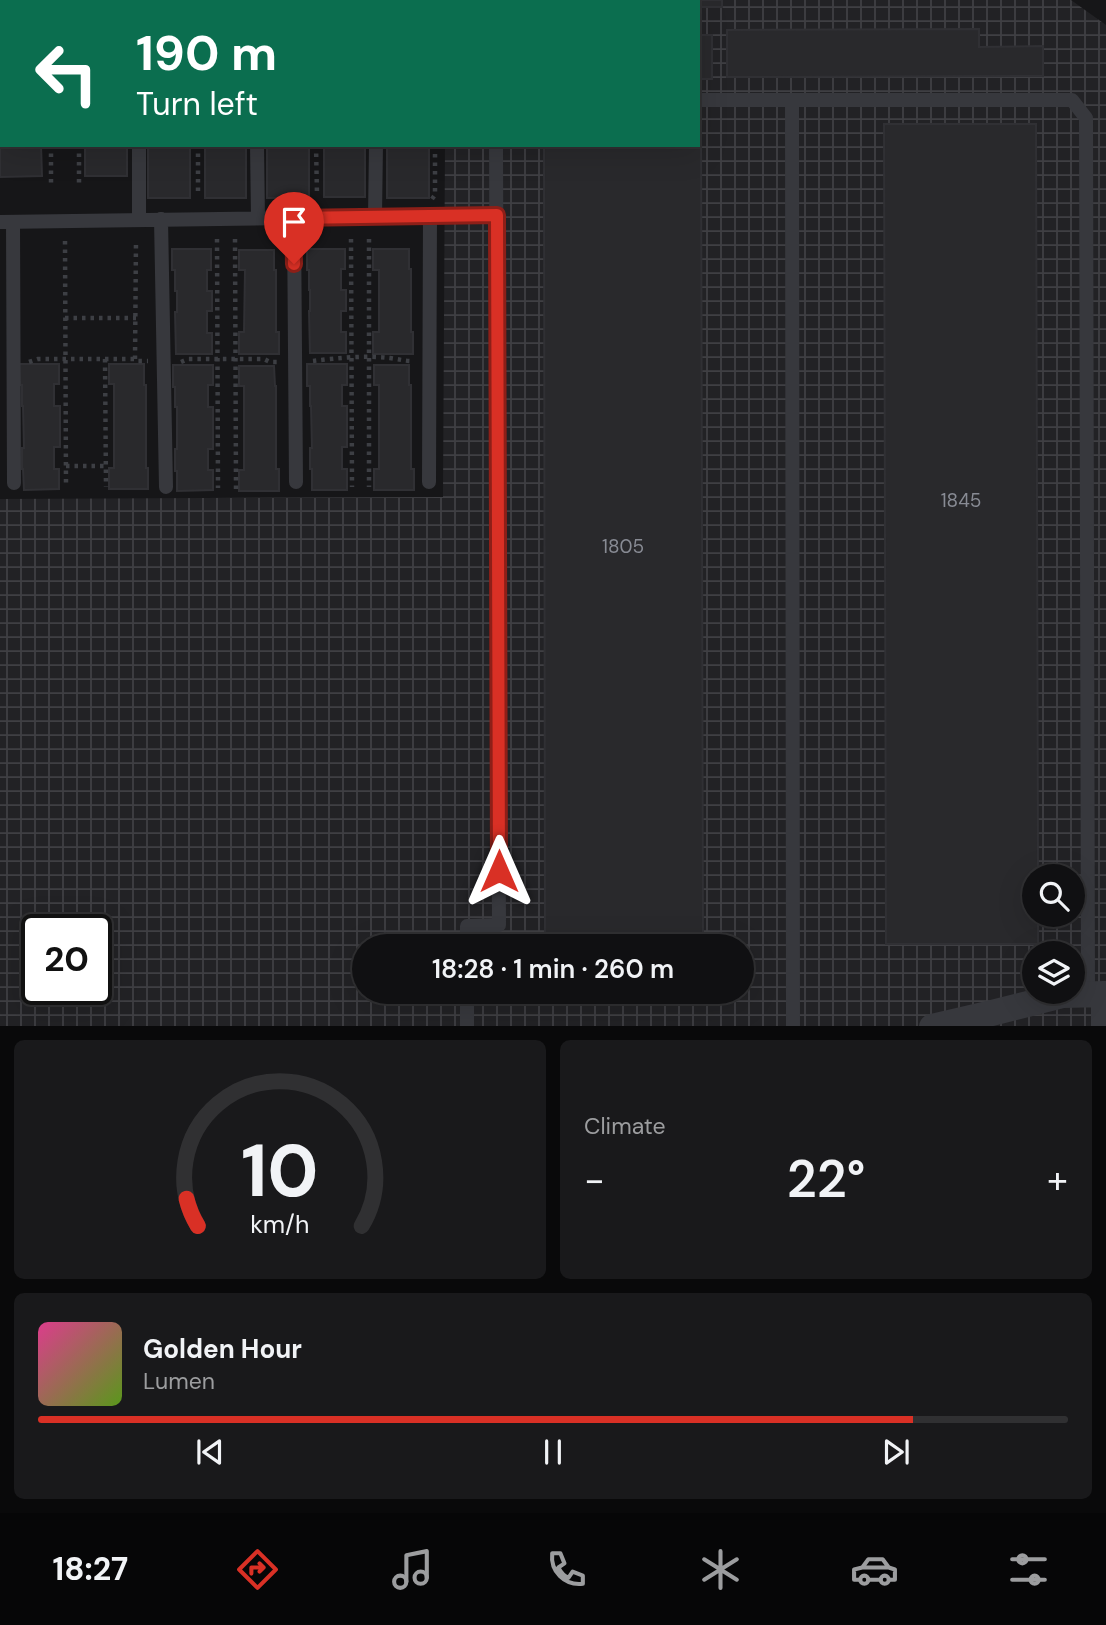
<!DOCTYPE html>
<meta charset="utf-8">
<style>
:root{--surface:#101012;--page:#19191b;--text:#f1f3f6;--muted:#9c9d9f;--line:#303032;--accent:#d93025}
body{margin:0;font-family:"DM Sans",sans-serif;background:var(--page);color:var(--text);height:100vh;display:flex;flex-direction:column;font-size:26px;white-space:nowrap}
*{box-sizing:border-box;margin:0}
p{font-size:23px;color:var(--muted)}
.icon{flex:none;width:38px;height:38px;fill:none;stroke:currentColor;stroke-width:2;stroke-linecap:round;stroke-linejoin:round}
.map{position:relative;height:1026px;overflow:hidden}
.sheet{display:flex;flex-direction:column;gap:14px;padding:14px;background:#09090a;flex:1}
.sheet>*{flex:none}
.hud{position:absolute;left:0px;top:0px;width:700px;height:147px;box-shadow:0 7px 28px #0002,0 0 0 2px var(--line);background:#0b6e4f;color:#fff;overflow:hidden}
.controls{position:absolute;left:1022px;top:864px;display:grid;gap:14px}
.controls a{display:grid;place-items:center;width:63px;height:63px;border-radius:50%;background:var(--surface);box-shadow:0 7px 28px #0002,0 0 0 2px var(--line);font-size:35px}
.speed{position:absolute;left:21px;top:914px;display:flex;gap:14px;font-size:35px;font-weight:700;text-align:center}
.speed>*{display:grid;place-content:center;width:91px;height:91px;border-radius:50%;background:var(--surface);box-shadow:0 7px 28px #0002,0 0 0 2px var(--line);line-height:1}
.speed .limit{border:4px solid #111;border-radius:10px;background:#fff;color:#111}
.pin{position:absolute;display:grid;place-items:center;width:60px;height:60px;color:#fff;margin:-72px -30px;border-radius:50% 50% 50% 0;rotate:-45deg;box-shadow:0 0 7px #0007}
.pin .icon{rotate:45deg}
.me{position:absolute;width:77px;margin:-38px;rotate:0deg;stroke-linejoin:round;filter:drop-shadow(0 0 5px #0008)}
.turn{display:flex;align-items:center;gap:24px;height:147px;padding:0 21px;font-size:32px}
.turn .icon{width:91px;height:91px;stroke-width:2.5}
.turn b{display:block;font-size:49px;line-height:60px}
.big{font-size:52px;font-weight:600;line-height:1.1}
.sheet .widget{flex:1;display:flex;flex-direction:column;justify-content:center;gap:10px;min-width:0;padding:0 24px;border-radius:10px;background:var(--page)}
.sheet .dial{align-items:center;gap:0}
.dial svg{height:182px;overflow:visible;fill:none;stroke:var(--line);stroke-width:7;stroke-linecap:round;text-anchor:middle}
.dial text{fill:var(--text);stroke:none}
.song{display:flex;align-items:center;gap:21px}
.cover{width:84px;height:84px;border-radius:10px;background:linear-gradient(135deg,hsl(330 70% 55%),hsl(90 70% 35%))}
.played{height:7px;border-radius:4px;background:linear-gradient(90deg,var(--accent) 85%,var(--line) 85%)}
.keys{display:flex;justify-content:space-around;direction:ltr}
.heat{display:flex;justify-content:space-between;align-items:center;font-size:38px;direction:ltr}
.sheet .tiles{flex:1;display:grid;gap:14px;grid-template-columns:1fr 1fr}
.widget:last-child{grid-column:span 2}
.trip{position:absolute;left:352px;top:934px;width:402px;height:70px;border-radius:35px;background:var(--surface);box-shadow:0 7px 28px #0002,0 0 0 2px var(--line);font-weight:600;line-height:70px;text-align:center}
.tab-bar{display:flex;height:112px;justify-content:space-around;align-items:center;background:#060607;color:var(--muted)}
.tab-bar .icon{width:49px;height:49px}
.tab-bar .active{color:var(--accent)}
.tab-bar b{font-size:32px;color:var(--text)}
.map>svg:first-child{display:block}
.industrial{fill:url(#industrial-grid);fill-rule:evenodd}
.building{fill:#29292c;stroke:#303034;stroke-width:2}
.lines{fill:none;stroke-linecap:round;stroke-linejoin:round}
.path{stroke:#3d3f44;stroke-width:4.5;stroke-dasharray:3.5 5;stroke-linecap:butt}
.lane{stroke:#37383d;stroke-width:14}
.street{stroke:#37383d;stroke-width:26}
.route-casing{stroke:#8d1f18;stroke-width:18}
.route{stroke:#d93025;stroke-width:12}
.labels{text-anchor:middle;stroke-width:7;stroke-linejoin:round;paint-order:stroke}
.number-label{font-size:19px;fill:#888b94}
</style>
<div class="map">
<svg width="1106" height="1027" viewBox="0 0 1106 1027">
<defs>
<pattern id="industrial-grid" width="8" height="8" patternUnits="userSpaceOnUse" patternTransform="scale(1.75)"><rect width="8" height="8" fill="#222225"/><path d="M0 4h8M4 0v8" fill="none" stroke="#3f3f43"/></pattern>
</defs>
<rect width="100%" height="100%" fill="#161618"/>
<path class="industrial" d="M74 0H1071L1106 25V1026H0V499L443 497 445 145H698V2H74ZM1034 877H1073V915H1034ZM37 929H96V989H37ZM364 947H742V992H364ZM1034 954H1073V992H1034Z"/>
<path class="building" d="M116 0H200V2H116Z
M355 0H442V2H355Z
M497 0H565V2H497Z
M667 0H722V7H698V2H667Z
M979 29V47L1043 46V76L727 77V30Z
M698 35H712V79H698Z
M0 90H2V145H41L42 176 0 177Z
M698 123H701L703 947H545L544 145H698Z
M884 124H1036L1038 877H1034V915H1038V944H886Z
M85 145H127V176H85Z
M148 145H190V198H148Z
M205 145H246V198H205Z
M267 145H309V198H267Z
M324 145H365V197H324Z
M387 145H429V198H387Z
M172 249H211V270H207V291H212V311H207V333H212V354H176L175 312H177V291H175V270H172Z
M307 249H345V269H341V290H346V311H341V332H346V353H310L309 311H310V290H309V270H307Z
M373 249H409V269H411V332H413V354H373V332H379V270H373Z
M239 250H274V270H276V332H279V354H239V332H244L245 270H239Z
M19 364H59V384H54V406H60V447H54V469H59V489L24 490 23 469H22V448H24L23 406H22V385H20Z
M109 364H144V385H146V468H148V489H109V468H114V384H109Z
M307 364H347V385H342V406H347V447H342V469H347V490H312V469H310V448H312L311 406H310V386H307Z
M173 365H213V385H208V407H213V449H208V470H213V490L177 491V471H175V449H177V407H175V387H173Z
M374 365H409V385H411V469H414V490H374V469H379V385H374Z
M239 366H274L275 386H276V469H279V491H239V470H244V386H239Z"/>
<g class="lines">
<path class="path" d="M51 145V184
M79 145V184
M198 145V195
M316 145 317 195
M432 199 435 195V145
M217 239 218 488
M235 239 236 489
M351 239 352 487
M369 239V487
M65 241 66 487
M65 318H136
M105 359 106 487
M135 359 136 240
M313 361C336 358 367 355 390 358 398 359 404 361 412 361
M29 362 38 359H135L138 361H148
M181 362 188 359H264L270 362H280
M66 466H106"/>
<path class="lane" d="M96 0V2
M248 0V2
M310 0V2
M698 100H792
M139 145V220
M257 145 258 218
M375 216 376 145
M294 218 296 482
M161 219 166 487
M0 222 497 215
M13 222 14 483
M429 482 430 215
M467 947V926L499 925 496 145
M467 1027V992
M793 1027 792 100H1072L1086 118 1088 994"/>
<path class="street" d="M1104 994V1027
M932 1027 988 1014 1063 995 1106 994"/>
</g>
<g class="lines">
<g class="route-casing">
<path id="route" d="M294 264 293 218 497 215 499 871"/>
</g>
<use href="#route" class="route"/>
</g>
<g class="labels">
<g class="number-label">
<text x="961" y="507">1845</text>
<text x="623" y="553">1805</text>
</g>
</g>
</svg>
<div class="controls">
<a><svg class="icon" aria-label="search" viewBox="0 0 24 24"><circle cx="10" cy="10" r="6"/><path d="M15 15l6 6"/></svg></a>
<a><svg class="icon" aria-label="layers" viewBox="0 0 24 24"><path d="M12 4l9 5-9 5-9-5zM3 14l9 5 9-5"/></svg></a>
</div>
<div class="speed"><div class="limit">20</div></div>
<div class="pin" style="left:294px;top:264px;background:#d93025"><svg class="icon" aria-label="arrive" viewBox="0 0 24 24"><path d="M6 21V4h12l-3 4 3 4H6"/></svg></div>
<svg class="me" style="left:499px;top:871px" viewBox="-20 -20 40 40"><path d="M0-17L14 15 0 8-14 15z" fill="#d93025" stroke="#fff" stroke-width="4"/></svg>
<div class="trip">18:28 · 1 min · 260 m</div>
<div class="hud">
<div class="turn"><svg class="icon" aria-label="left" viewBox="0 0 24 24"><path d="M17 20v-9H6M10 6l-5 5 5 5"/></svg><div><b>190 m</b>Turn left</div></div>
</div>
</div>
<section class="sheet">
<div class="tiles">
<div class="widget dial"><svg viewBox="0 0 100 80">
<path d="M14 69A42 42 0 1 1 86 69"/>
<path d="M14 69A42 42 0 0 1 9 57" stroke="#d93025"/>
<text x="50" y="56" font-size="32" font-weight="700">10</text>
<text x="50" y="72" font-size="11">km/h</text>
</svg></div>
<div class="widget"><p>Climate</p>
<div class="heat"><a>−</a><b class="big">22°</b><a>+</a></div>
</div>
<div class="widget">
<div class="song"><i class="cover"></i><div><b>Golden Hour</b><p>Lumen</p></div></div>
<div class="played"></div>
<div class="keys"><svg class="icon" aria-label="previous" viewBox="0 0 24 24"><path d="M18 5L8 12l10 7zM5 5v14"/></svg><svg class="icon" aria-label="pause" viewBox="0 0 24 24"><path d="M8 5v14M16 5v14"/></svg><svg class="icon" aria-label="next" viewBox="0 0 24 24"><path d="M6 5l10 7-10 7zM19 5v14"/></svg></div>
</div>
</div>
</section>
<nav class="tab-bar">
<b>18:27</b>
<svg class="icon active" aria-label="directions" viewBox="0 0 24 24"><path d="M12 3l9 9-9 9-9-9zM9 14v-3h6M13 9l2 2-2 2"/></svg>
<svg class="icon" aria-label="music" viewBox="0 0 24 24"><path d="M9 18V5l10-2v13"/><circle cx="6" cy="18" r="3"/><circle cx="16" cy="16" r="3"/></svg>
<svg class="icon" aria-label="phone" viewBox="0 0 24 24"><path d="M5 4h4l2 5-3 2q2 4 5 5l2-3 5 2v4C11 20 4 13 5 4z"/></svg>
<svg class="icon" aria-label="climate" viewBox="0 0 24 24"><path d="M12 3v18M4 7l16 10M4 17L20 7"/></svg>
<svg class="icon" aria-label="car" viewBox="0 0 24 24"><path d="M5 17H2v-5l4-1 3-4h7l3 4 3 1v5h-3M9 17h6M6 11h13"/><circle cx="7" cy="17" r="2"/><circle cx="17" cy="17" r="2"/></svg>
<svg class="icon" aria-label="filters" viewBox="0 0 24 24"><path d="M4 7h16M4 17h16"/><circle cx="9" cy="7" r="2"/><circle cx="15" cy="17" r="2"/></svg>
</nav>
